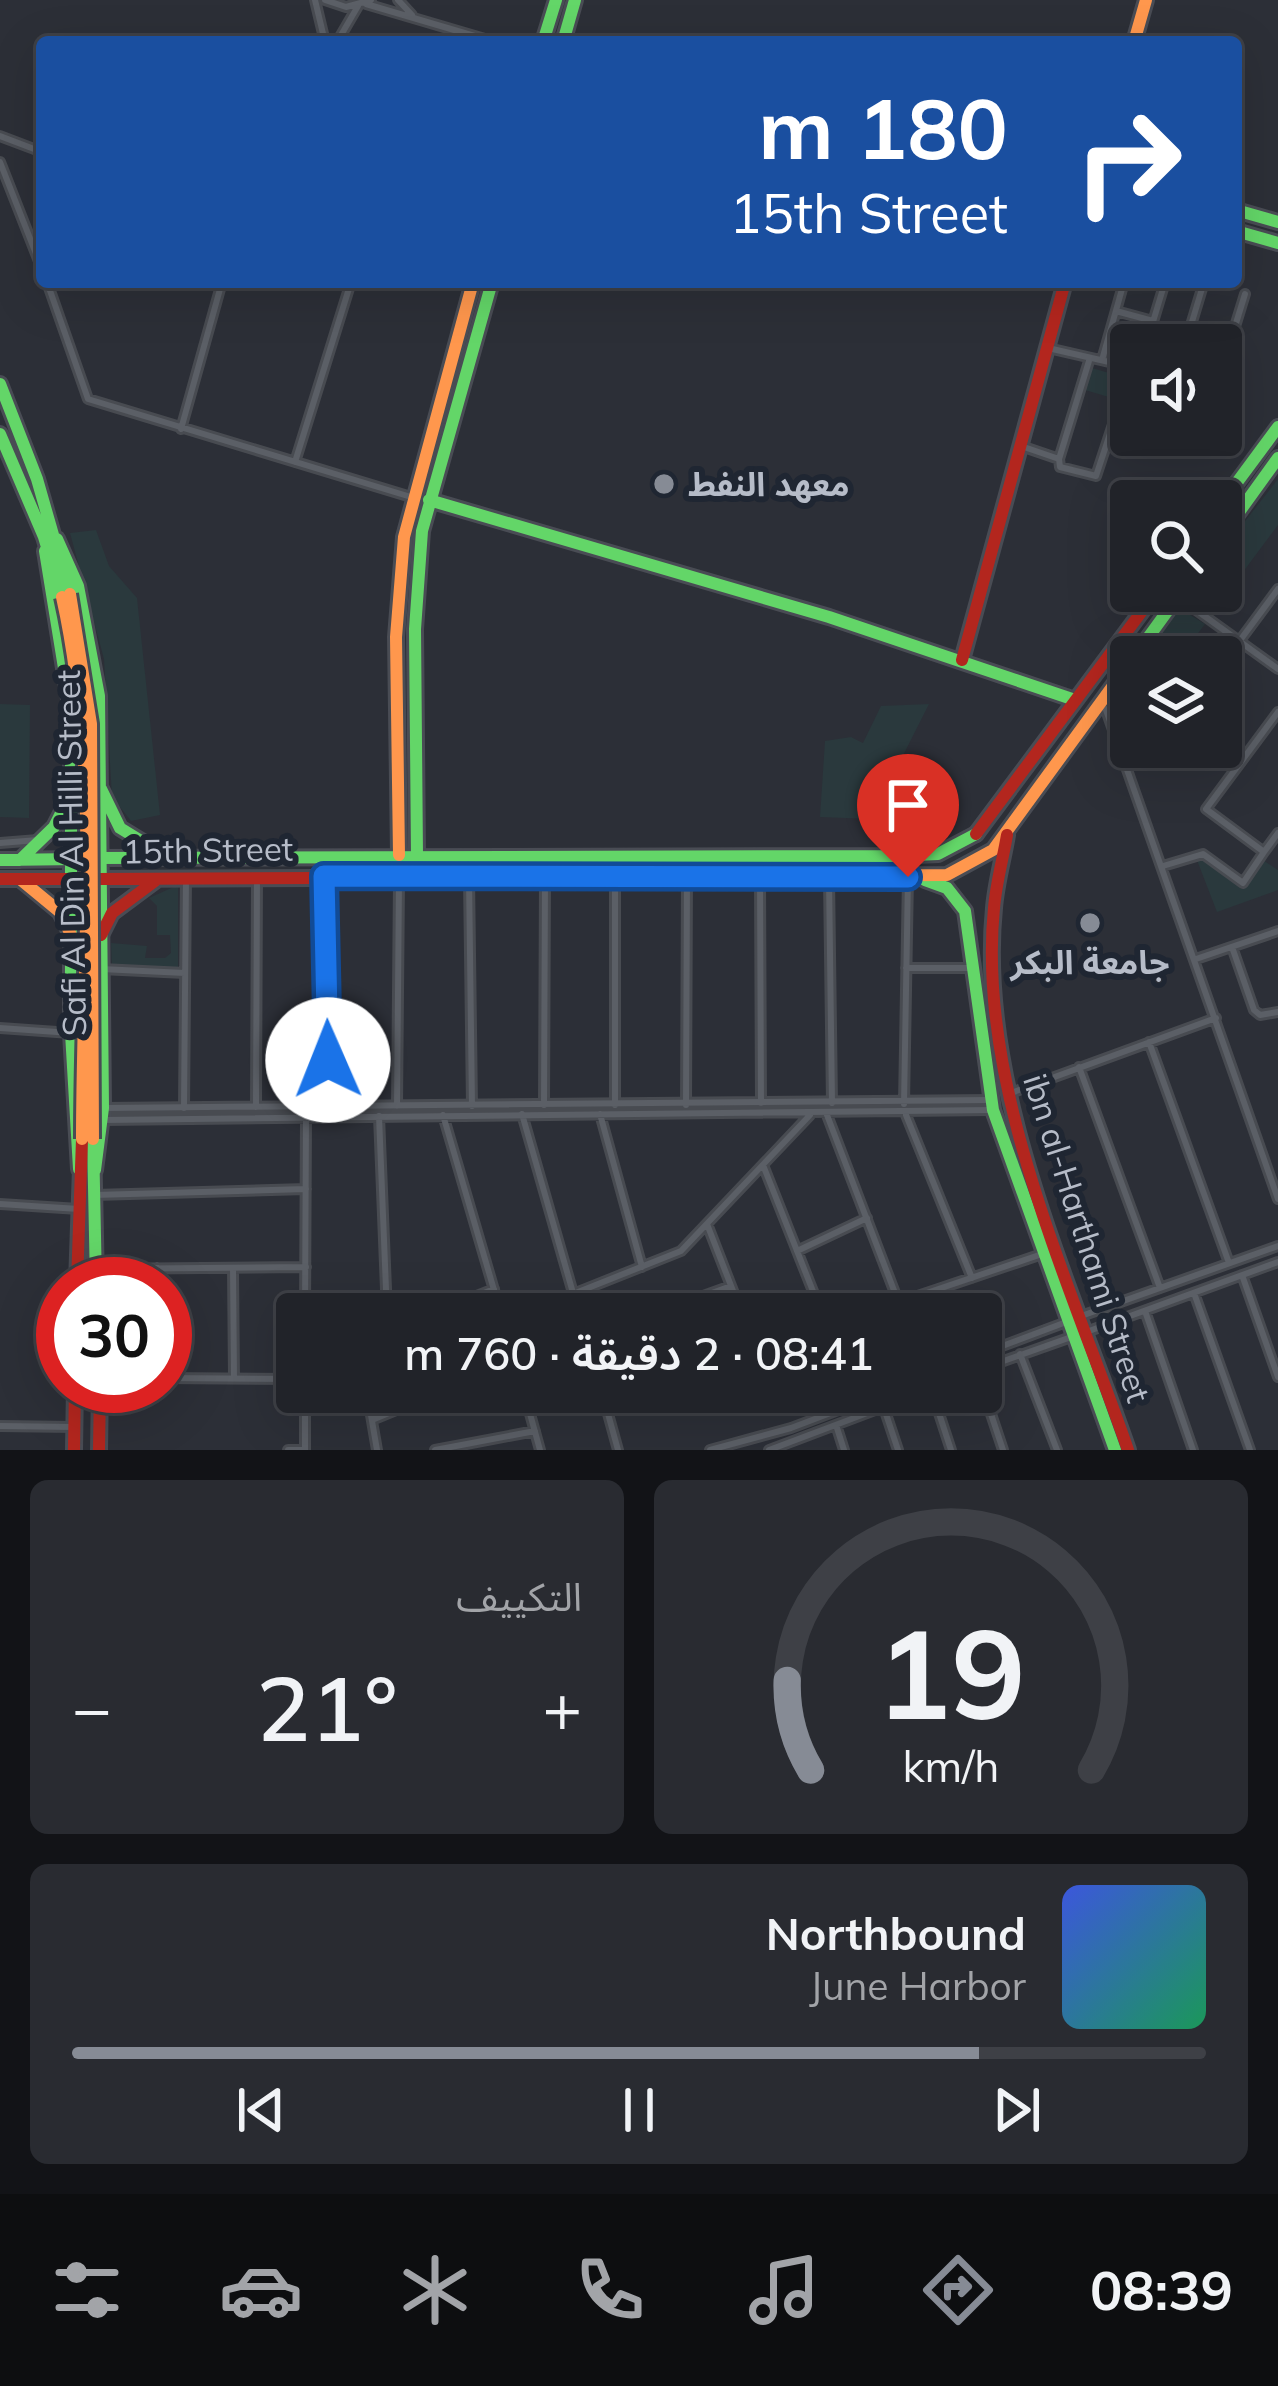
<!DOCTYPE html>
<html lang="ar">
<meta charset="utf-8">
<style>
:root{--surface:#212329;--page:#292b31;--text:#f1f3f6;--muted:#a2a4a8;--line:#3e4046;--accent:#868b95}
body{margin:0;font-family:Mulish,"Noto Sans Arabic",sans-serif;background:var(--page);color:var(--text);direction:rtl;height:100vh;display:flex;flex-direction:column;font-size:45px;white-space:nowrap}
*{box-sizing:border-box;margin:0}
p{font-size:39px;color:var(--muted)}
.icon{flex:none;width:66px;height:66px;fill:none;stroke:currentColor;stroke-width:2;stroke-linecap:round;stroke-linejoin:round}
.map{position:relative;height:1450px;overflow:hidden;direction:ltr}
.drawer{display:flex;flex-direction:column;gap:30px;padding:30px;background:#121317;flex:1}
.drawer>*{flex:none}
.hud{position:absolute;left:36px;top:36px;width:1206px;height:252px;border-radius:12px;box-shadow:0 12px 48px #0002,0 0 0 3px var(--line);direction:rtl;background:#1a4fa0;color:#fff;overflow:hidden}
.tools{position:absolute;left:1110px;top:324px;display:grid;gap:24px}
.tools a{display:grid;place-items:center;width:132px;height:132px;border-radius:12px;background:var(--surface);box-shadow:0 12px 48px #0002,0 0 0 3px var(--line);font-size:60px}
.speed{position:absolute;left:36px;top:1257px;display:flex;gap:24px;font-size:60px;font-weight:700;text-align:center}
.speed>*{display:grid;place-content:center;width:156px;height:156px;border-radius:50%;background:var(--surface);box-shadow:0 12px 48px #0002,0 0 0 3px var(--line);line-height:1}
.speed .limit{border:18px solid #d22;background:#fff;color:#111}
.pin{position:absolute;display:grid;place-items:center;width:102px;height:102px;color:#fff;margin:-123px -51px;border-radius:50% 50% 50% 0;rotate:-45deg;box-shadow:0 0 12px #0007}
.pin .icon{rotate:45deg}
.me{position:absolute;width:132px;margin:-66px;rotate:359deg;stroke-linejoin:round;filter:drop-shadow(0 0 9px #0008)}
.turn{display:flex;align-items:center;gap:42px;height:252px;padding:0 36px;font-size:54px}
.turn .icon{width:156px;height:156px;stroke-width:2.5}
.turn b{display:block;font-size:84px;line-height:102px}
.big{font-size:90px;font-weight:600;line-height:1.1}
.drawer .widget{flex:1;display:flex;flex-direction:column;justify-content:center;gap:18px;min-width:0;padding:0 42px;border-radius:18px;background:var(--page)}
.drawer .dial{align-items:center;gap:0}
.dial svg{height:312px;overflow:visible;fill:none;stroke:var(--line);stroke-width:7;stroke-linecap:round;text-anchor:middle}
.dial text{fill:var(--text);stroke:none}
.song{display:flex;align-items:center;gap:36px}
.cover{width:144px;height:144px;border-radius:18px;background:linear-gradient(135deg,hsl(230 70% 55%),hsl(150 70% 35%))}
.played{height:12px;border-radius:6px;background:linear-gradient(90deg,var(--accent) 80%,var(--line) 80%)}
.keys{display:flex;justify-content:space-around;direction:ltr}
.heat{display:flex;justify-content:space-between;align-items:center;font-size:66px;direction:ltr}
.drawer .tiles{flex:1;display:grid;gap:30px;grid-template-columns:1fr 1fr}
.widget:last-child{grid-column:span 2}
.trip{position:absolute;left:276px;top:1293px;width:726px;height:120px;border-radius:12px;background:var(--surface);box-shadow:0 12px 48px #0002,0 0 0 3px var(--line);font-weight:600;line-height:120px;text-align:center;direction:rtl}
.tab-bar{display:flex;height:192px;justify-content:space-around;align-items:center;background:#0d0e10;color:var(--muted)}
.tab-bar .icon{width:84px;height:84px}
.tab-bar .active{color:var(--accent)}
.tab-bar b{font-size:54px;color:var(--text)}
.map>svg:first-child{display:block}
.green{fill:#2a393d}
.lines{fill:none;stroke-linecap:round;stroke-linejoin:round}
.street-casing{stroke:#484b51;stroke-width:12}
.fast-casing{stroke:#494c54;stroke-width:18}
.slow-casing{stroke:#494c54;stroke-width:18}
.jam-casing{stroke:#494c54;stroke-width:18}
.street{stroke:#5b5f66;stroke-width:6}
.fast{stroke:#63d668;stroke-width:12}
.slow{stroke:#ff974d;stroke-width:12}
.jam{stroke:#b3261e;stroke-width:12}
.slow-bridge-casing{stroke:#494c54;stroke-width:18;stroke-linecap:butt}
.slow-bridge{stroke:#ff974d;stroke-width:12}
.route-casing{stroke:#114b97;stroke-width:30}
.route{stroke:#1a73e8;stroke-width:21}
.poi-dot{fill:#868b95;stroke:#1f2632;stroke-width:4.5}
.labels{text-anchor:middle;stroke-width:12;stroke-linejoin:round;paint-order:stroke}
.poi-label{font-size:33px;font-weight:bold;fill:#b6bcc8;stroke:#1f2632;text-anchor:start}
.street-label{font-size:33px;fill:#b6bcc8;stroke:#1f2632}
</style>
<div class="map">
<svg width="1278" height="1450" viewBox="0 0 1278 1450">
<rect width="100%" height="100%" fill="#2c2f37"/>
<path class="green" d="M1116 322 1146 330 1142 345H1131V357L1108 350Z
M1092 368 1126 378 1119 400 1085 390Z
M1278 479V525L1211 615 1187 595 1221 591V552Z
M96 530 109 566 137 598 160 815 131 821 112 797 104 659 70 533Z
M1177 607 1205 624 1180 657H1141Z
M1131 671V723L1126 730 1109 701Z
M0 704 30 705 29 818 0 817Z
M929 704 871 819 820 817 825 741 851 737 863 743 881 706Z
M1203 854 1243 883 1261 859 1278 870V890L1217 912 1195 855Z
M178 885V967L112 968 111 943 147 946 145 958H165L171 953 170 935H157V906L149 898Z
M985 956 989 965 1000 1092 993 1090 981 963Z
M1008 1113 1124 1450 1002 1116Z"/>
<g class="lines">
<g class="street-casing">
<path id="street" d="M315 0 325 42
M325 0 346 7 371 0
M398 0 412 15
M366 4 495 42
M337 42 358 6
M0 136 42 152
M0 162 42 269
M47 282 88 399 411 497
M1211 282H1216
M1116 311 1153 321
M1146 345 1165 282
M1185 345 1204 282
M1048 348 1131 367
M1102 360 1124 282
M1221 372 1245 294
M1115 420 1131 424
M181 429 222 282
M1021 446 1059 459 1060 467 1096 476 1131 370
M1059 459 1089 361
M295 462 351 282
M1178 597 1278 669
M1221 666 1278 589
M1100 704 1106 710 1278 1199
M1278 712 1206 809 1264 852 1278 833
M1162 747 1182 764 1192 753 1187 747
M0 843 38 840
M1163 866 1203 854 1243 883 1264 852
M469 877 472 1106
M760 878 761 1103
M829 878 832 1103
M324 879 328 1106
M1232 947 1254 1010 1260 1015 1278 1012
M1196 959 1278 931
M906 968H975
M101 969 185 973
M0 1028 71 1033
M1149 1042 1229 1263
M1079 1067 1160 1288
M1011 1093 1216 1018
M904 1104 908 877
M544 1105 545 879
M615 1105V876
M686 1105 687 877
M397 1106 399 880
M256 1107 257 877
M103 1108 991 1100
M184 1108 186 877
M522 1114 579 1314
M600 1114 642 1267
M443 1115 501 1314
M827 1115 903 1314
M906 1115 972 1278
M379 1116 387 1314
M103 1120 993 1110
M763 1165 822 1314
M94 1195 306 1189
M0 1204 79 1209
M707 1224 742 1314
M797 1251 867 1218
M157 1268V1284
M233 1268 234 1378
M96 1269 306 1267
M1242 1275 1278 1377
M1194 1293 1250 1450
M573 1294 681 1251 810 1115
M900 1302 1045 1253
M1145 1311 1193 1450
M305 1314 306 1118
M431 1314 494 1289
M654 1314 731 1286
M1084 1315 1278 1246
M1089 1331 1278 1262
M981 1354 1069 1321
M1020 1354 1057 1450
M981 1369 1074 1336
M165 1378 297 1379
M981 1384 1003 1450
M367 1392 377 1450
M524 1392 540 1450
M602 1392 618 1450
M932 1392 951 1450
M525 1398 549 1392
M884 1408 898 1450
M608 1409 655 1392
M372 1420 440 1392
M0 1426 74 1427
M837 1428 844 1450
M288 1450H305V1392
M435 1450 535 1431
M710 1450 791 1428 886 1392
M769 1450 923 1392"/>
</g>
<g class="fast-casing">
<path id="fast" d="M543 42 556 0
M563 42 575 0
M1236 210 1278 222
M1236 231 1278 243
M0 384 37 479 70 594
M0 434 44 537 62 597
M429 500 829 617 1075 700
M1221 504 1278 427
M1221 537 1278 458
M57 539 78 586 99 696 103 1108 95 1170
M45 551 71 711V1033L79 1169
M1134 657 1182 591
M101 789 120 828 164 855
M417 855 415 629 422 531 492 282
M96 858 895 856 938 854 976 834
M0 860 78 859
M20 860 54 827 73 790
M925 880 947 888 965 911 993 1110 1115 1450
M93 1139 96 1284"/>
</g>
<g class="slow-casing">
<path id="slow" d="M1134 42 1146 0
M399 855 396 637 404 537 473 282
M770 876 947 875 993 850 1131 661
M20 879 60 912 72 937"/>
</g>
<g class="jam-casing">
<path id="jam" d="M962 660 1065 282
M976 834 1157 591
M1007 835C1003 859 996 883 994 908 976 1086 1071 1285 1128 1450
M0 879H78
M96 879 770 876
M101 935 112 913 155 881
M77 1284 82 1139
M74 1450 75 1386
M99 1450 100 1386"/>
</g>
<use href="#street" class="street"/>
<use href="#fast" class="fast"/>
<use href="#slow" class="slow"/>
<use href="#jam" class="jam"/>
<g class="slow-bridge-casing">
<path id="slow-bridge" d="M70 594 91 724 93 1139
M62 597C101 772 82 960 82 1139"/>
</g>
<use href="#slow-bridge" class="slow-bridge"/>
</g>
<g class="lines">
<g class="route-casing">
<path id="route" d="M328 1060 324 876 908 877"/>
</g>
<use href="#route" class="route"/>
</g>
<g class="poi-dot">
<circle cx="664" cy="484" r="12"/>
<circle cx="1090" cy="923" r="12"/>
</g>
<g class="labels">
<g class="poi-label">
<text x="688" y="496">معهد النفط</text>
<text x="1090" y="974" text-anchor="middle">جامعة البكر</text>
</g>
<g class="street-label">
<text transform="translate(208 850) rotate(-1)" y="12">15th Street</text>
<text transform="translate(71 853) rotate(-91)" y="12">Safi Al Din Al Hilli Street</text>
<text transform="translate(1087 1238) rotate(72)" y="12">ibn al-Harthami Street</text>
</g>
</g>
</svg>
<div class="tools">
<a><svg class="icon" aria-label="sound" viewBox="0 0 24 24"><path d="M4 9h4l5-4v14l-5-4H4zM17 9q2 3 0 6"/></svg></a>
<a><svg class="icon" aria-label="search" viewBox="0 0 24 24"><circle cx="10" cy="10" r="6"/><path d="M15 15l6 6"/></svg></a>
<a><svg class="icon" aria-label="layers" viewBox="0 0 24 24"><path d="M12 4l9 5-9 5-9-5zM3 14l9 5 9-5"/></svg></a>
</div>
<div class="speed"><div class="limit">30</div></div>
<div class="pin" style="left:908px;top:877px;background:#d93025"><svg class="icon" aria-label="arrive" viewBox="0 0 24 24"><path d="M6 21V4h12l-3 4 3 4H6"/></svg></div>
<svg class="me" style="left:328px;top:1060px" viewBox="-20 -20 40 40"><circle r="19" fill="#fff"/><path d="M0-13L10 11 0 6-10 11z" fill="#1a73e8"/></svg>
<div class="trip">08:41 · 2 دقيقة · 760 m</div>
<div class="hud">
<div class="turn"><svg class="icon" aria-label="right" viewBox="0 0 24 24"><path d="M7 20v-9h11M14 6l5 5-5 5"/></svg><div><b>180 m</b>15th Street</div></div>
</div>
</div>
<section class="drawer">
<div class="tiles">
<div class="widget dial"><svg viewBox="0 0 100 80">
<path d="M14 69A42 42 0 1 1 86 69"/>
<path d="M14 69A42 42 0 0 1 8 46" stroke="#868b95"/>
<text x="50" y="56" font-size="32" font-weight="700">19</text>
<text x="50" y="72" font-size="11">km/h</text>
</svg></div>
<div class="widget"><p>التكييف</p>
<div class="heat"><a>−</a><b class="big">21°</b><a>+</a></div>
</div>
<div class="widget">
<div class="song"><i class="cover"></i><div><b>Northbound</b><p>June Harbor</p></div></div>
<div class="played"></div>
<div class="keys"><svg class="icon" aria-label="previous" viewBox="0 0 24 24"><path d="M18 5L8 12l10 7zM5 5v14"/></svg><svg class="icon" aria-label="pause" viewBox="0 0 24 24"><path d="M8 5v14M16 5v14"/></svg><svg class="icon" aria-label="next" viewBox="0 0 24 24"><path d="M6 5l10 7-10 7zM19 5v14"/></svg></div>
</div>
</div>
</section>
<nav class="tab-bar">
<b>08:39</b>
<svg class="icon active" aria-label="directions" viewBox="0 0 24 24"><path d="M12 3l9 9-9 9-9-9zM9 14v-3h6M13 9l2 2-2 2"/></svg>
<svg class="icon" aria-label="music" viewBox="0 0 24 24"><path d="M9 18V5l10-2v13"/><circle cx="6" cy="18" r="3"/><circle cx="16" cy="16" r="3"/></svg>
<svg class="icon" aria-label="phone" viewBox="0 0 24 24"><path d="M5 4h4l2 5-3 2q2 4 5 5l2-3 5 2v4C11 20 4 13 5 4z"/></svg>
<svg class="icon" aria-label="climate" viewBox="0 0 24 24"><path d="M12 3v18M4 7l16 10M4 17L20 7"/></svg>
<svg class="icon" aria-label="car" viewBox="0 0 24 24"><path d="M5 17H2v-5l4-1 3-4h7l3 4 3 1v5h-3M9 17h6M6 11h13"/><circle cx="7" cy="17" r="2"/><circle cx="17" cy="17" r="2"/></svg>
<svg class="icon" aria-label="filters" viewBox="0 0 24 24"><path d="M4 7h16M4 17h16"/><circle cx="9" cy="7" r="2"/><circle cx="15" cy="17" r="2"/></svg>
</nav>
